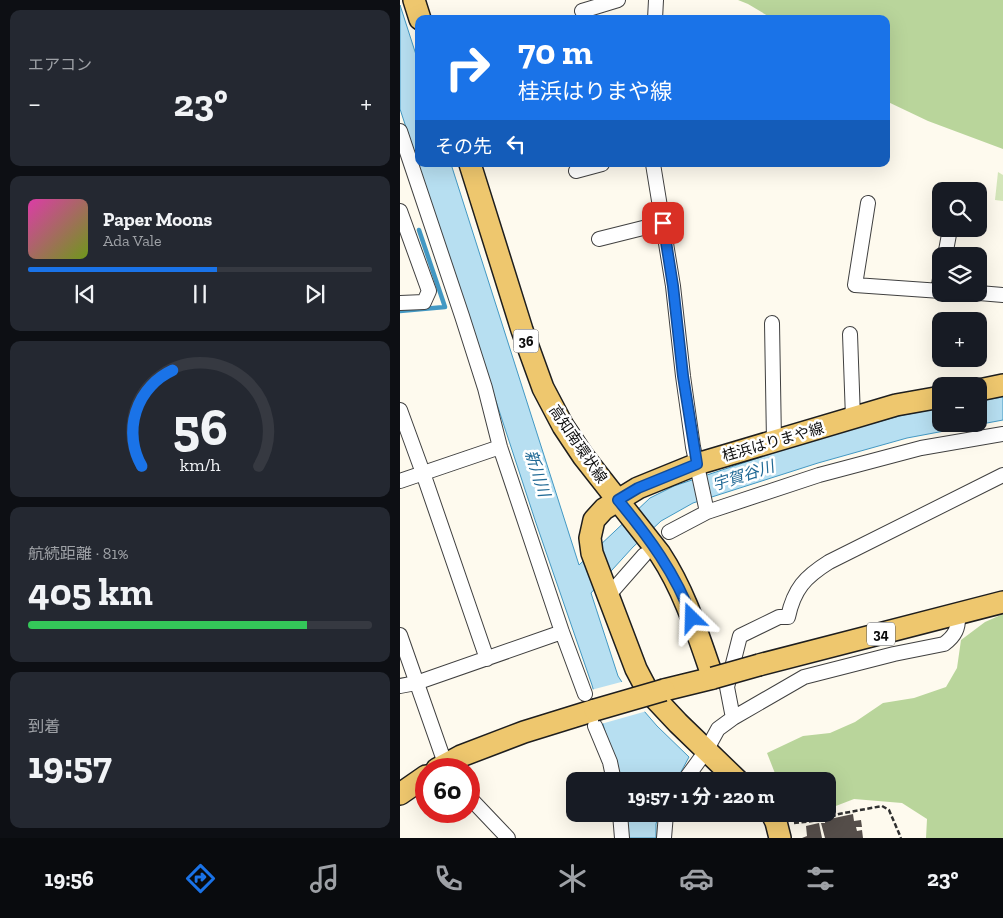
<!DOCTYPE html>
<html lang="ja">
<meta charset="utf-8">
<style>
:root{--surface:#171b24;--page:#242831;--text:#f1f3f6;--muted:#9ea1a6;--line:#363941;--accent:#1a73e8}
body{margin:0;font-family:"Zilla Slab","Noto Sans JP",serif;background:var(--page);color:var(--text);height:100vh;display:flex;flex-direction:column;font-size:19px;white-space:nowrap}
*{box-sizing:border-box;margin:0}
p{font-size:16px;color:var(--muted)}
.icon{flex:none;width:28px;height:28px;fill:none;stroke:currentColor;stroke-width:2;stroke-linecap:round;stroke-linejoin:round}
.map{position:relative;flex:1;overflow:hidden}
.details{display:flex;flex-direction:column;gap:10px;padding:10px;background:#0d0f14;width:400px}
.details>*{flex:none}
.hud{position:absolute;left:15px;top:15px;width:475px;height:152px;border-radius:10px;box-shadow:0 5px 20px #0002;background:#1a73e8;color:#fff;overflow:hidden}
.fabs{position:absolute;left:532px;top:182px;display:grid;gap:10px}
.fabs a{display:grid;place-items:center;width:55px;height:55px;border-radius:10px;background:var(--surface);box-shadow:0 5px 20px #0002;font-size:25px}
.speed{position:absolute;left:15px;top:758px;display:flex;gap:10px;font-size:25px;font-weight:700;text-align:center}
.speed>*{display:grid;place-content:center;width:65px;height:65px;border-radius:50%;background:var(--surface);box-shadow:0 5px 20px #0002;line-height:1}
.speed .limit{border:8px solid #d22;background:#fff;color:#111}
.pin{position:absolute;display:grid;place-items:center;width:42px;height:42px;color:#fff;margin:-21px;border-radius:10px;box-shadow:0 2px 8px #0006}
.me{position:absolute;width:55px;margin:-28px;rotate:338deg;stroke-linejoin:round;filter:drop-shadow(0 0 4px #0008)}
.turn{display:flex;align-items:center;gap:18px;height:105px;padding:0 20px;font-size:22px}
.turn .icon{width:65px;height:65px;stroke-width:2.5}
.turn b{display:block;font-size:35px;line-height:42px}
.then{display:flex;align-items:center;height:48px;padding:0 20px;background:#0003;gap:10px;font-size:19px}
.big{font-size:38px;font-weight:700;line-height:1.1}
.details .widget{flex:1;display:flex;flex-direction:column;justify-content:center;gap:8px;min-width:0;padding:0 18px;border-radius:10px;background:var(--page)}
.details .dial{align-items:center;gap:0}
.dial svg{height:130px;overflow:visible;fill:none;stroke:var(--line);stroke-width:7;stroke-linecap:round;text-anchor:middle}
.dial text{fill:var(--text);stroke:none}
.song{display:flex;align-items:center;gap:15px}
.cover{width:60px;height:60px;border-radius:8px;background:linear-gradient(135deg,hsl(320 70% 55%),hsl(80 70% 35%))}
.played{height:5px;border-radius:2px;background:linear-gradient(90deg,var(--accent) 55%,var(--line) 55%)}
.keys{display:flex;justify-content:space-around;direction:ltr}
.heat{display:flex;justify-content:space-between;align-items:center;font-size:28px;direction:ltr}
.charge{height:8px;border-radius:4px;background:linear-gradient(90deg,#34c759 81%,var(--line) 0)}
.trip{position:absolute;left:166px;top:772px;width:270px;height:50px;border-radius:10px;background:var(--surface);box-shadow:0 5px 20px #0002;font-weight:700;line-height:50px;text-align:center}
.dock{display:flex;height:80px;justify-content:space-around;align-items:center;background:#090b0e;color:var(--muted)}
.dock .icon{width:35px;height:35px}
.dock .on{color:var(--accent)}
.dock b{font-size:22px;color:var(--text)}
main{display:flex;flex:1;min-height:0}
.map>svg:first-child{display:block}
.green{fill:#d4e6ba}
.forest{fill:#b9d59b}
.water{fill:#b7dff1;stroke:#4398c3}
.pier{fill:#fefaee}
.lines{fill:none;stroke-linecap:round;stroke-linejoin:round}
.stream{stroke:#4398c3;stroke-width:4.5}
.building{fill:#554e4a}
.minor-casing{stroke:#404040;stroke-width:16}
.primary-casing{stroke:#1e1e1e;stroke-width:24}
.path{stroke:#2f2f2f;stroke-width:2.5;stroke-dasharray:5 2.5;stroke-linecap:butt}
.minor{stroke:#fff;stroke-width:14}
.primary{stroke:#eec76e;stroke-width:21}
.primary-bridge-casing{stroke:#1e1e1e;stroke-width:24;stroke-linecap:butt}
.primary-bridge{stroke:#eec76e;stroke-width:21}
.route-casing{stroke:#114b97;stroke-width:12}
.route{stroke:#1a73e8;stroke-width:9}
.labels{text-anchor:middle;stroke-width:5;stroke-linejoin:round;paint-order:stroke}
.shield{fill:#fff;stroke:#565656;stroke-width:1}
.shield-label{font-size:14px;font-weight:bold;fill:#0d0d0d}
.street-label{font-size:15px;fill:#0d0d0d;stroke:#fff}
.water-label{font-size:16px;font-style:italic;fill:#206995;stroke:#fff}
</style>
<main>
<section class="details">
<div class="widget"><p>エアコン</p>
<div class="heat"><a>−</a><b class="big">23°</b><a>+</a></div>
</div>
<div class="widget">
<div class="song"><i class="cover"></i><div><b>Paper Moons</b><p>Ada Vale</p></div></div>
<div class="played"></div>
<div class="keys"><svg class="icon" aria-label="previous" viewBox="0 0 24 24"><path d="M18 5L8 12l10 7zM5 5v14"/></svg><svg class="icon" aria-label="pause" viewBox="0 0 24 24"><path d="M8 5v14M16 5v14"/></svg><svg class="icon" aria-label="next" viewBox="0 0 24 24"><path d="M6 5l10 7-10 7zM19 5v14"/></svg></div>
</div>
<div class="widget dial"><svg viewBox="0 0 100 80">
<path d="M14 69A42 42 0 1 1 86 69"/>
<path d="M14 69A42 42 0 0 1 33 10" stroke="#1a73e8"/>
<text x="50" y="56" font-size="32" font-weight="700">56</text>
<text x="50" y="72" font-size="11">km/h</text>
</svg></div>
<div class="widget"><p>航続距離 · 81%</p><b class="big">405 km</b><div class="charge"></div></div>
<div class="widget"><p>到着</p><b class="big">19:57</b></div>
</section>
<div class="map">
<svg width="603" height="838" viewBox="0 0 603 838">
<rect width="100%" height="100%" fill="#fefaee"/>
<path class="green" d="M598 172 603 175V201L595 200Z"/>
<path class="forest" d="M338 0H603V149L528 121 486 101V19H373L348 4Z
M603 614V838H526L527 819 502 803 454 799 428 809V781H378L367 753 403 736 430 733 455 722 483 703 514 698 546 687 557 668 561 640 585 622Z"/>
<path class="water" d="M0 5 19 64V164H51L179 565 250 498 274 486 412 440 503 415 541 408V424H579V401L603 397V420L507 438 418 463 293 503 261 521 233 547 191 593 218 676 231 696 257 726 289 757 276 781H219L192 685 136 523 0 109Z
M225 814H259L256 824V838H227Z"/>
<path class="pier" d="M225 681 233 695 247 711 201 724 191 690Z"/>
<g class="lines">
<path class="stream" d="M0 311 45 307 19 230"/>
</g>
<path class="building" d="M453 814 454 821 461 820 462 827H456L457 831 462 830 463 838H425L421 823H425V820Z
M419 823 422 838H402L407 836 406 826Z"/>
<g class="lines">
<g class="minor-casing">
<path id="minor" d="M182 11 218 0
M255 19 256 0
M0 131 62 316 85 388 100 447 162 632 185 694
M253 164 273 286 283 376 293 447 307 512
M176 171 202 164
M468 203 455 285 541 291
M0 211 29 291 24 302 0 303
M199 239 263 223
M545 256 550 229
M538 291 541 273
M579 293 603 295
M372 323 374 442
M450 334 453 418
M0 410 23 473 87 659
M0 481 100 447
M269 532 307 512 419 475 521 448 603 434
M208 596 244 555
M0 635 47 769
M0 686 16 683 162 632
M333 718 327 687 340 636 379 617H388C394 589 405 577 429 562L603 475
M195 726 210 762 214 781
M284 781 306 751 318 729 333 718 404 677 494 654 544 644C555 636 559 628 558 614
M69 797 108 838
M220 814 222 838
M264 838 266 814"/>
</g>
<g class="primary-casing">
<path id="primary" d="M14 0 20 19
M70 164 122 330 143 388 163 426 183 456 260 554C285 592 298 635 313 678L264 690
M579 390 603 385
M359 665 603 602
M37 769 61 756 124 732 195 710
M338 781 278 723 247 690 236 669 192 553 190 538 194 520 204 509 238 488 297 464 496 405 541 397
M0 794 26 776
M372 814 376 822 380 838"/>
</g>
<path class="path" d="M394 823 422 820 439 814 482 806 489 810 501 838"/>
<use href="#minor" class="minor"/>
<use href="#primary" class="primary"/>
<g class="primary-bridge-casing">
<path id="primary-bridge" d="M313 678 359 665
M195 710 264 690"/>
</g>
<use href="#primary-bridge" class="primary-bridge"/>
</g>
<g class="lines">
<g class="route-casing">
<path id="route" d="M263 223 273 286 283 376 297 464 238 488 218 500C248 536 276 574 292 618"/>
</g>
<use href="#route" class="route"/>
</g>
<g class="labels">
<g class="shield">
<rect x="113.5" y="329.5" width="25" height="23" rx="4"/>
<rect x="467" y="622.5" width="28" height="23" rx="4"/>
</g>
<g class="shield-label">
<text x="126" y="346">36</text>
<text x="481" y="639">34</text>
</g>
<g class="street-label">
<text transform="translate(373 442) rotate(-16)" y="5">桂浜はりまや線</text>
<text transform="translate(178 444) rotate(56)" y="5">高知南環状線</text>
</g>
<g class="water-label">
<text transform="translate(138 473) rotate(72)" y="6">新川川</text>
<text transform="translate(343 475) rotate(-18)" y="6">宇賀谷川</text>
</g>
</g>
</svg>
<div class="fabs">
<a><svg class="icon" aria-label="search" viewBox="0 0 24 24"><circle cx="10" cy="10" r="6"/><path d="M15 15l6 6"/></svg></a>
<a><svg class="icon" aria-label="layers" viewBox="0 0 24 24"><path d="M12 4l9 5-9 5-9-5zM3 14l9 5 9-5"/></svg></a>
<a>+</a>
<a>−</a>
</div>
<div class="speed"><div class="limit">60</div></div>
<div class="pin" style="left:263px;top:223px;background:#d93025"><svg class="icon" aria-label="arrive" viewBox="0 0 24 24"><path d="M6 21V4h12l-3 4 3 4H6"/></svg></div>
<svg class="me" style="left:292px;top:618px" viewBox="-20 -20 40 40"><path d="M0-17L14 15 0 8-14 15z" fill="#1a73e8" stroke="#fff" stroke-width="4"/></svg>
<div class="trip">19:57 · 1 分 · 220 m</div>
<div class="hud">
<div class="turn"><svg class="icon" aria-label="right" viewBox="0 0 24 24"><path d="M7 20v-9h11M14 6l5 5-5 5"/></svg><div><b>70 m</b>桂浜はりまや線</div></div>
<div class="then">その先<svg class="icon" aria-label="left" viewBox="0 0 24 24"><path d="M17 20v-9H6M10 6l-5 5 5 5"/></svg></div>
</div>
</div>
</main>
<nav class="dock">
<b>19:56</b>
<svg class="icon on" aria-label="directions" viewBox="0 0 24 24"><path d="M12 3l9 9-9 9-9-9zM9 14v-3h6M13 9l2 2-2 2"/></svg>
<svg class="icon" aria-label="music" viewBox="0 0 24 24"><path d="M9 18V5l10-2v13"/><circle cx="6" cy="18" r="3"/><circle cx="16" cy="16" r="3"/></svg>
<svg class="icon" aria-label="phone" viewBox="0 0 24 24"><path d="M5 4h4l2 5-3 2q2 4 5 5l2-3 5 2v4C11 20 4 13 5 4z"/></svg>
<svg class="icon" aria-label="climate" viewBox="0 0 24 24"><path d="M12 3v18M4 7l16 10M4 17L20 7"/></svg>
<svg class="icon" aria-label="car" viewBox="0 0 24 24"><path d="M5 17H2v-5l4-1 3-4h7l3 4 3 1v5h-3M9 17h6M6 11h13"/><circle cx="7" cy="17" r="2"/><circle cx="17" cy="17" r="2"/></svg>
<svg class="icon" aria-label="filters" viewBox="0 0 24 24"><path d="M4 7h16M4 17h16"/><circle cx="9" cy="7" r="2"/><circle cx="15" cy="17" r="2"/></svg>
<b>23°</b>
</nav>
